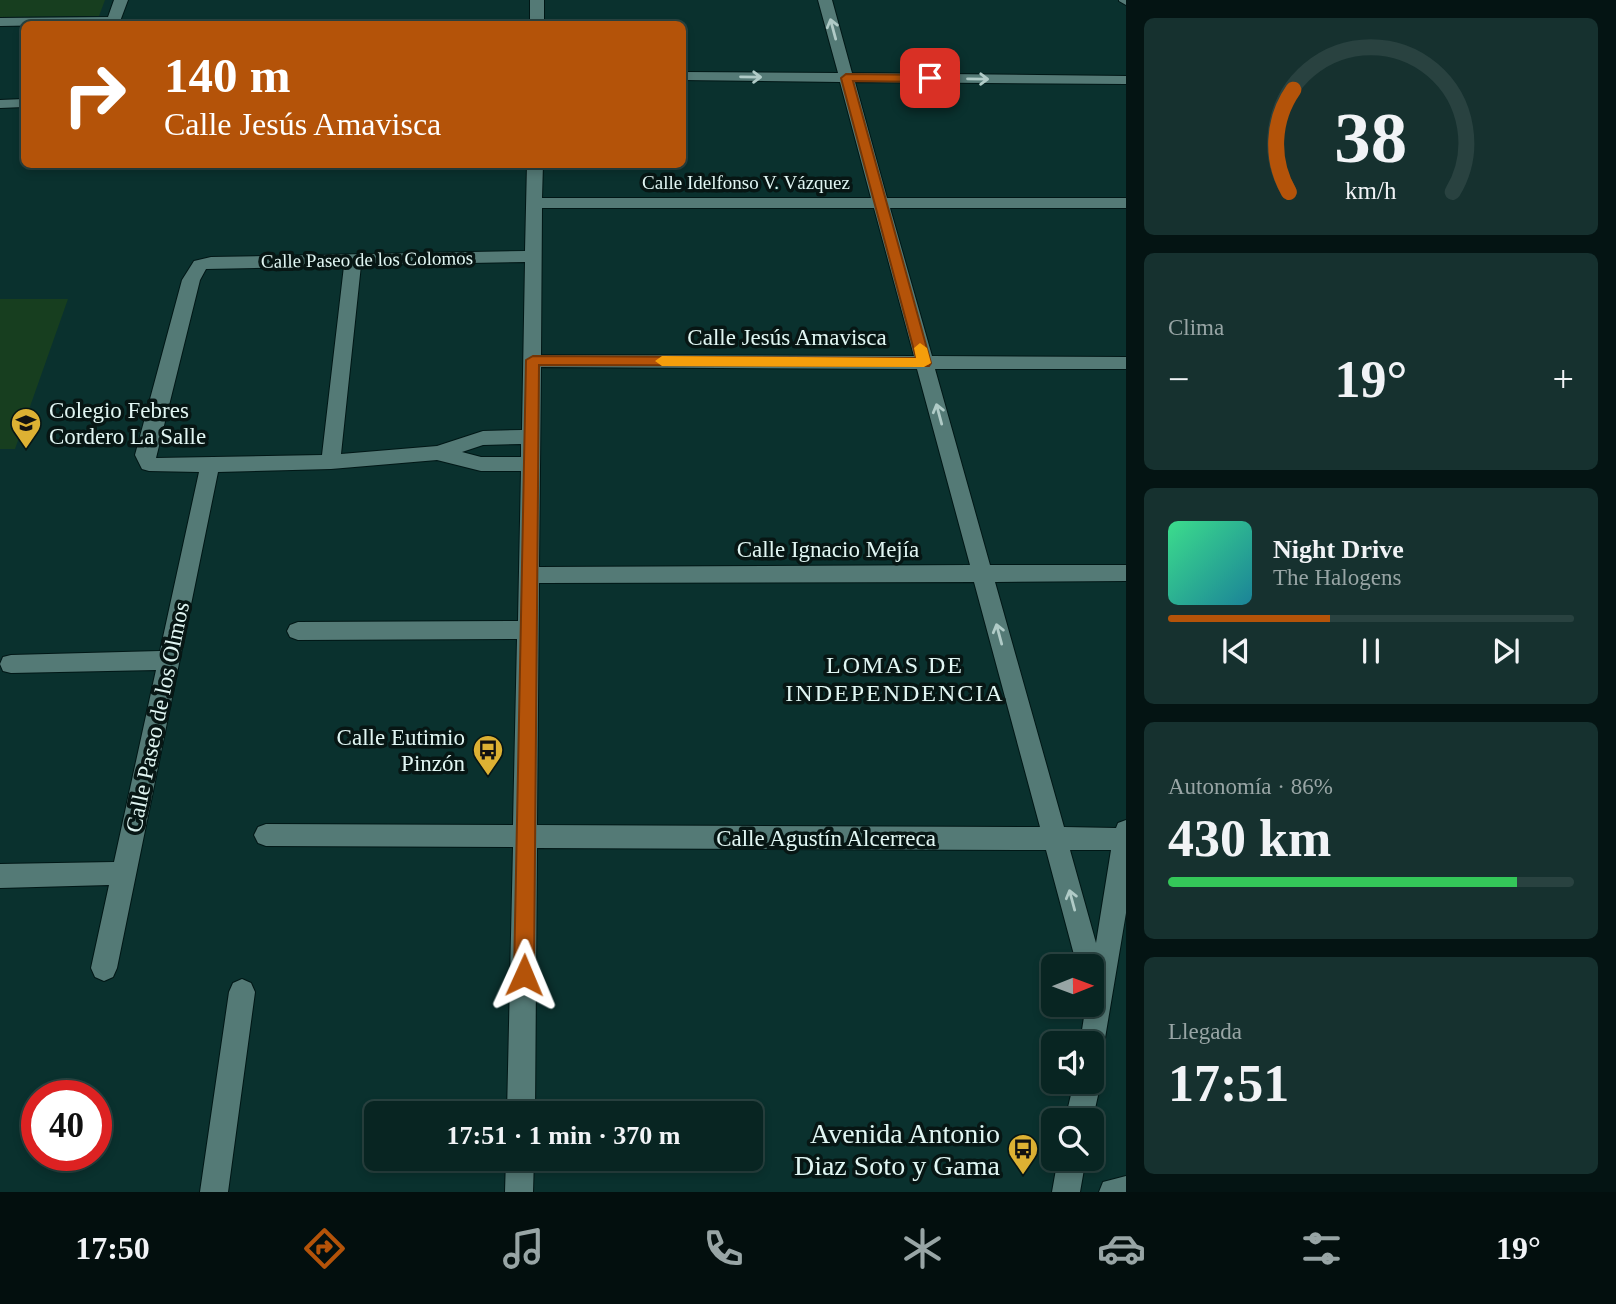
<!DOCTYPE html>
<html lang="es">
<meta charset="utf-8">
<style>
:root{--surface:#082522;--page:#16312f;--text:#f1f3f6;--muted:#98a5a5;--line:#294240;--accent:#b45309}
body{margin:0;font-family:Georgia,serif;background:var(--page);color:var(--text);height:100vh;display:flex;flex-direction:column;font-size:26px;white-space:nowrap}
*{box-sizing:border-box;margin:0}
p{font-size:23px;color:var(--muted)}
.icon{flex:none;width:38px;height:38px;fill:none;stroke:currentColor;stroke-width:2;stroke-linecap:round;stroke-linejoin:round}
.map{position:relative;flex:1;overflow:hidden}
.panel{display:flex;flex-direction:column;gap:18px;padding:18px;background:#041413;width:490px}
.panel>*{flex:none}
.guide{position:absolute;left:21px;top:21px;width:665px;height:147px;border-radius:10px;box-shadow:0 4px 10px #0003,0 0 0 2px var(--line);background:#b45309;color:#fff;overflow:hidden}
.needle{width:46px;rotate:89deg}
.fabs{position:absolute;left:1041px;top:954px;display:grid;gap:14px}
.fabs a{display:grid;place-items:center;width:63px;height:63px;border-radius:10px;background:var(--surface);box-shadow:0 4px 10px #0003,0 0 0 2px var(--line);font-size:35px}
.speed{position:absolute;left:21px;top:1080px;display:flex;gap:14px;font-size:35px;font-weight:700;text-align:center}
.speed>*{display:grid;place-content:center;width:91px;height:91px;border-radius:50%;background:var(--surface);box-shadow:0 4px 10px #0003,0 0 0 2px var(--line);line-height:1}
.speed .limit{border:10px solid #d22;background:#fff;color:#111}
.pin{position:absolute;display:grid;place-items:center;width:60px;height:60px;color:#fff;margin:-30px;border-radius:14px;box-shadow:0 4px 10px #0006}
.me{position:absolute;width:77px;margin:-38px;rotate:1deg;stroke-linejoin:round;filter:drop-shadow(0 0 5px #0008)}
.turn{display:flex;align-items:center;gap:24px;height:147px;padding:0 28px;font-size:32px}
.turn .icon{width:91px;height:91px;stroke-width:2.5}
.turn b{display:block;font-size:49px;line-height:60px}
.big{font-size:52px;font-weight:700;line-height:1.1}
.panel .card{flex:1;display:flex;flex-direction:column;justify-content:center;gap:10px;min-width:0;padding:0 24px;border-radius:10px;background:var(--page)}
.panel .dial{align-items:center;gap:0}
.dial svg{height:182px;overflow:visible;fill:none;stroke:var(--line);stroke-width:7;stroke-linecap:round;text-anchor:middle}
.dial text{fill:var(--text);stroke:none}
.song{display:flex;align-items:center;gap:21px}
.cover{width:84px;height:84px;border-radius:10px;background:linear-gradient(135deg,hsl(150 70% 55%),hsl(190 70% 35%))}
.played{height:7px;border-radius:4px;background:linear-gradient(90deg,var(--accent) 40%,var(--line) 40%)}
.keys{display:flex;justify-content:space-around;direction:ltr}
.heat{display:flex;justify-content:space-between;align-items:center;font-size:38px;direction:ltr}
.charge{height:10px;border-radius:5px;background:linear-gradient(90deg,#34c759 86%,var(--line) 0)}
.trip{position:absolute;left:364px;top:1101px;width:399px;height:70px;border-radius:10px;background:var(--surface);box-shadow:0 4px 10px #0003,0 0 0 2px var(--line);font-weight:700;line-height:70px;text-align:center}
.menu{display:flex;height:112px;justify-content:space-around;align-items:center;background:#030f0e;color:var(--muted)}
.menu .icon{width:49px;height:49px}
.menu .active{color:var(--accent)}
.menu b{font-size:32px;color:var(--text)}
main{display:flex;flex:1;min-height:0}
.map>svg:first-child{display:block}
.green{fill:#173e1f}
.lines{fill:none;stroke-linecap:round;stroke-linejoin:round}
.minor-casing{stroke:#001716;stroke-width:2}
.minor{fill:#547a76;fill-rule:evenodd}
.oneway{stroke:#b0cbc7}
.route{fill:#b45309;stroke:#753606;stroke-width:2}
.slow{fill:#f59e0b}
.labels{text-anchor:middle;stroke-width:7;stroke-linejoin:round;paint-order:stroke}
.far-street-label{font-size:19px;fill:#e1f6f3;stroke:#071614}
.street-label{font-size:23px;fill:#e1f6f3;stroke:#071614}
.poi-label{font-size:23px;fill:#e1f6f3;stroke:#071614;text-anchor:start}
.neighbourhood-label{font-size:24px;letter-spacing:2px;fill:#e1f6f3;stroke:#071614}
.near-poi-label{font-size:28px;fill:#e1f6f3;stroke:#071614;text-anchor:end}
</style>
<main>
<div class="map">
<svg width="1126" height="1192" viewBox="0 0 1126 1192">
<rect width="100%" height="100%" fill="#0a312e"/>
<path class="green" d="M0 0H105L99 16 0 17Z
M0 299H68L15 449H0Z"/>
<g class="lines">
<g class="minor-casing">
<path id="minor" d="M114 0H128L119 24 0 26V18L108 17Z
M530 0H544V24H530Z
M818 0H832L852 73 1126 76V84L855 82 887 198H1126V208H890L932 356 1126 357V369H935L990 565H1126V581L995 582 1064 827 1116 828 1118 823 1126 820V913L1101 1062 1092 1066V1043H1080L1086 1004H1092V966H1077L1046 850 537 848 535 1113H507L513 847 266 846 258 843 254 835 258 827 266 824 513 825 517 639 298 640 290 637 287 631 290 625 298 622 518 621 521 471H481L437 460 331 469 218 472 117 968 113 977 104 981 95 977 91 968 109 885 0 888V864L114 862 156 670 11 673 3 671 0 664 3 657 11 655 160 651 199 472 149 471 142 469 135 455 182 280 194 261 211 257 525 251 527 164H543L542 198H871L840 82 682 80V72L838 73ZM542 208H874L914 356 541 355ZM525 262 522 430 483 431 437 446 341 454 361 265ZM344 266 322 455 156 458 200 280 206 269ZM541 367 917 369 970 565 539 567ZM521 444V457H481L462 452 483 445ZM974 582 1040 827 537 825 539 583ZM1070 850H1111L1096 943Z
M1126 0V5L1119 1V0Z
M24 99V107L0 108V100Z
M242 979 251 983 255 992 228 1192H200L229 992 233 983Z
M1092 1071 1097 1072 1101 1082 1092 1122 1065 1120 1074 1082H1092Z
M506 1158H534L533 1192H505Z
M1058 1158H1086L1080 1192H1052Z
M1126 1176V1192H1099L1103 1182Z"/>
</g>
<use href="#minor" class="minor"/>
</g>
<defs><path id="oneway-shaft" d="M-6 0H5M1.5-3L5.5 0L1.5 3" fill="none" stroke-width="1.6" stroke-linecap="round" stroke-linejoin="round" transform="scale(1.75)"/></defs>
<g class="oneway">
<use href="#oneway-shaft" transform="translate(833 29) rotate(-105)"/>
<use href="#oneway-shaft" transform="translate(751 77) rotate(1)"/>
<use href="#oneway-shaft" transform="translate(978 79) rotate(1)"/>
<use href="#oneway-shaft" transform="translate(939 414) rotate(-105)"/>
<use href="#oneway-shaft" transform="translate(999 634) rotate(-105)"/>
<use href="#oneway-shaft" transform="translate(1072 900) rotate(-105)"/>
</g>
<path class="route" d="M846 74 930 75 936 78 930 82 853 81 931 363 929 366 539 365 534 975 531 982 524 985 517 982 514 975 526 360 533 356 916 358 841 78Z"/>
<path class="slow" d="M920 343 927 348 931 363 924 367 662 366 655 361 662 356 916 358 914 348Z"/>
<defs>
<g id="school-pin" transform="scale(1.575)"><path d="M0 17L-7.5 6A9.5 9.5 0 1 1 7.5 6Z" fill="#ddb133" stroke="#071614"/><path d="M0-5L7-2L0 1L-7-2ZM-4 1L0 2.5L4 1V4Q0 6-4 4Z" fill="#111"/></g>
<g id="bus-pin" transform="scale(1.575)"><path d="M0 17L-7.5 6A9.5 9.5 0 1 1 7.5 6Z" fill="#ddb133" stroke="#071614"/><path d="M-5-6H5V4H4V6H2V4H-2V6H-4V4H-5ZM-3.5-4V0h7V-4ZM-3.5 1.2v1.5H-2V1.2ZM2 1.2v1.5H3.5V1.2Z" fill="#111"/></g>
</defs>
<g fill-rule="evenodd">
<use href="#school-pin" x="26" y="423"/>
<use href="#bus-pin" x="488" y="750"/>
<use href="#bus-pin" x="1023" y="1149"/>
</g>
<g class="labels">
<g class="far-street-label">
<text x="746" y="189">Calle Idelfonso V. Vázquez</text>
<text transform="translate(367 259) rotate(-1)" y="7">Calle Paseo de los Colomos</text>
</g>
<g class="street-label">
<text x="787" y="345">Calle Jesús Amavisca</text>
<text x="828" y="557">Calle Ignacio Mejía</text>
<text transform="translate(157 717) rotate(-78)" y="8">Calle Paseo de los Olmos</text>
<text x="826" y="846">Calle Agustín Alcerreca</text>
</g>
<g class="poi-label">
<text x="49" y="418">Colegio Febres<tspan x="49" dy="26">Cordero La Salle</tspan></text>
<text x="465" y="745" text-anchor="end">Calle Eutimio<tspan x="465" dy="26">Pinzón</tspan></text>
</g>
<g class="neighbourhood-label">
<text x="895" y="673">LOMAS DE<tspan x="895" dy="28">INDEPENDENCIA</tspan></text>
</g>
<g class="near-poi-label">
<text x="1000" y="1143">Avenida Antonio<tspan x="1000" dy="32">Diaz Soto y Gama</tspan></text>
</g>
</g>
</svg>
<div class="fabs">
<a><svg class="needle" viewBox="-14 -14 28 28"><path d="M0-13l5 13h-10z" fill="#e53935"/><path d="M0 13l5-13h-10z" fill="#98a5a5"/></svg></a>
<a><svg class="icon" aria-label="sound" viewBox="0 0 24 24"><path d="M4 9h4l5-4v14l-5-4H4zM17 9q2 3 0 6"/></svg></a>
<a><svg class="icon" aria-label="search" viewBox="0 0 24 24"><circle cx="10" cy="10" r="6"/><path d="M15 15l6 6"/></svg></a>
</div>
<div class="speed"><div class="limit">40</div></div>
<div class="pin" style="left:930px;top:78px;background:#d93025"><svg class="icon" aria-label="arrive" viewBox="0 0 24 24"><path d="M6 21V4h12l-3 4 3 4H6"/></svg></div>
<svg class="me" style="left:524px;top:975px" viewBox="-20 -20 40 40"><path d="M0-17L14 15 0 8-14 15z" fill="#b45309" stroke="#fff" stroke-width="4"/></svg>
<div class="trip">17:51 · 1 min · 370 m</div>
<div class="guide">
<div class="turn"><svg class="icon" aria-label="right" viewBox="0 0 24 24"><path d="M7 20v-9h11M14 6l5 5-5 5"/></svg><div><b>140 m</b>Calle Jesús Amavisca</div></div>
</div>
</div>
<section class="panel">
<div class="card dial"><svg viewBox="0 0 100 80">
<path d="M14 69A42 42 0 1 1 86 69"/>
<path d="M14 69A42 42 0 0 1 16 24" stroke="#b45309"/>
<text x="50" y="56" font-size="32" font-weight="700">38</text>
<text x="50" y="72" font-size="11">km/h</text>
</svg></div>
<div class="card"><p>Clima</p>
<div class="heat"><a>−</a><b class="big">19°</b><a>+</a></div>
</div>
<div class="card">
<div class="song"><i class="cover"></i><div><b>Night Drive</b><p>The Halogens</p></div></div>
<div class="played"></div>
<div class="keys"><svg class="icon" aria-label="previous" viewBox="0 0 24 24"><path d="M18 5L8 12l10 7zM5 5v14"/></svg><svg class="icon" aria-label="pause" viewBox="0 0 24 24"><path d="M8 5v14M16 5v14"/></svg><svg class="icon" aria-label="next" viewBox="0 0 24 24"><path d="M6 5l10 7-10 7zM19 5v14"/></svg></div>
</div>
<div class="card"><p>Autonomía · 86%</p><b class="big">430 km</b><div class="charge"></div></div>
<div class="card"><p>Llegada</p><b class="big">17:51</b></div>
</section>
</main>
<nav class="menu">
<b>17:50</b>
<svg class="icon active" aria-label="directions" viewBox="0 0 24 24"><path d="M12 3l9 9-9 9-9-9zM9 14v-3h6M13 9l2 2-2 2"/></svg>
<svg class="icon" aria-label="music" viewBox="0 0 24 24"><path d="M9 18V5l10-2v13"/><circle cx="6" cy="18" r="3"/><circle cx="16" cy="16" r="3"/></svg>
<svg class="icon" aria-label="phone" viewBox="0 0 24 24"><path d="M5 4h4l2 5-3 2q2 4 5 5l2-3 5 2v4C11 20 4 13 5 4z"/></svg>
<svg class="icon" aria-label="climate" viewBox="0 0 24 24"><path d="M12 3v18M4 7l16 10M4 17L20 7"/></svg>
<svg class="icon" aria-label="car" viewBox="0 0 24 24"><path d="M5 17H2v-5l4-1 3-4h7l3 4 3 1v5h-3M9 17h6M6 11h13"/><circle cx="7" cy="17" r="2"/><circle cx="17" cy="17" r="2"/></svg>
<svg class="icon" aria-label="filters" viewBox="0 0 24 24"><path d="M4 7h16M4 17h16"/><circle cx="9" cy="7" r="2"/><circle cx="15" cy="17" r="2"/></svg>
<b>19°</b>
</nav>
